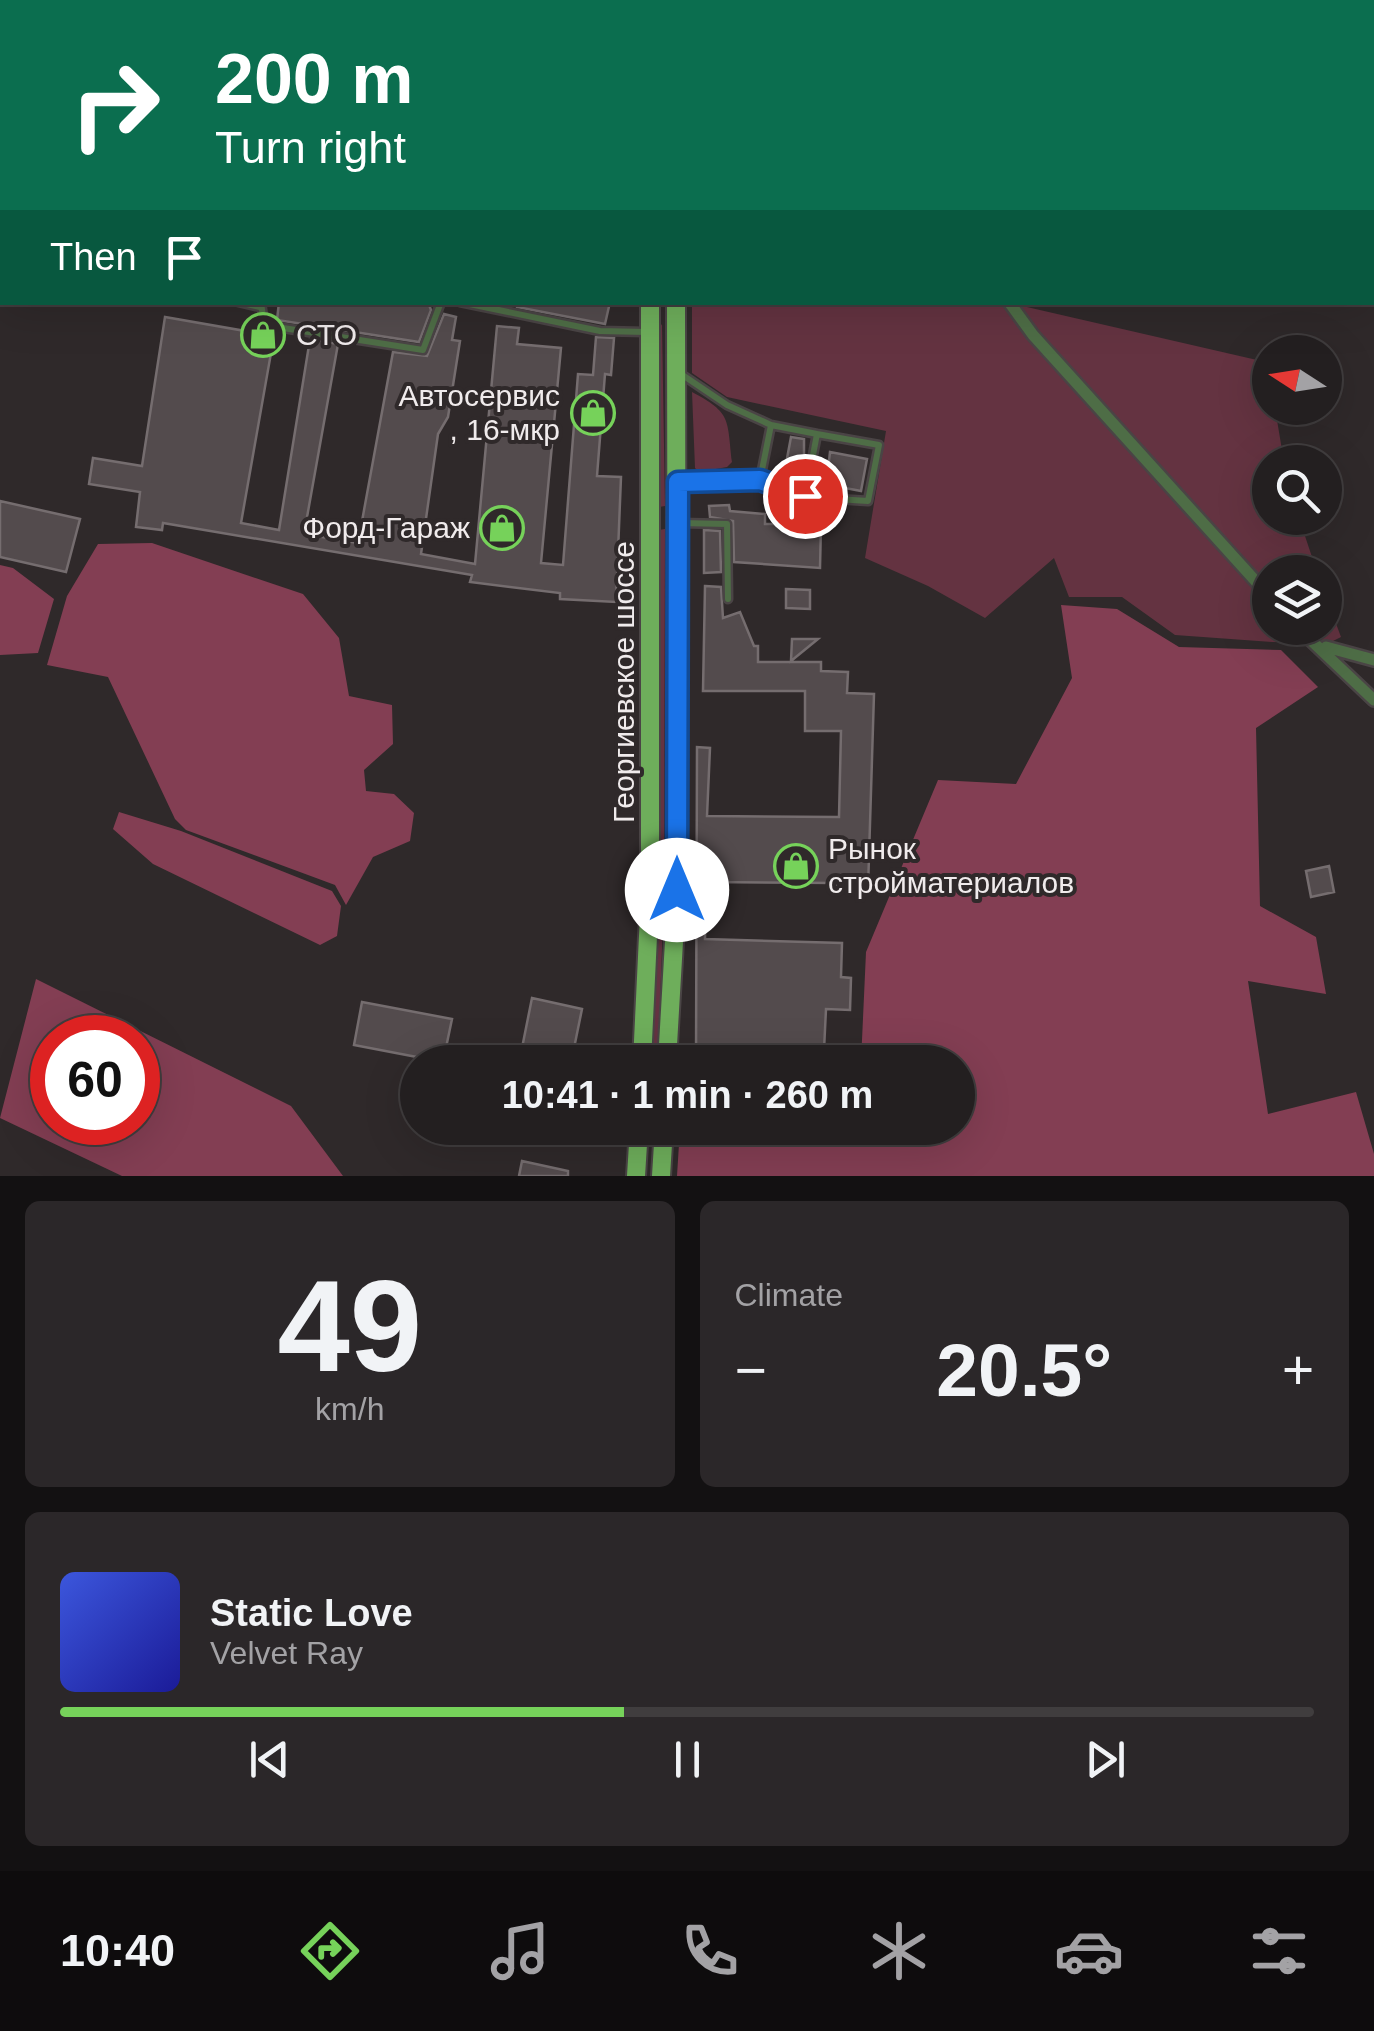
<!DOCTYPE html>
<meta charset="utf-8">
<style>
:root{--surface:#231f20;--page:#2b2729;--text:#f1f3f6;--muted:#a3a2a5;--line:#403d3e;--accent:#76d25a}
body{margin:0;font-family:Arial,sans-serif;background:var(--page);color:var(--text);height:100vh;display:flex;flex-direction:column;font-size:38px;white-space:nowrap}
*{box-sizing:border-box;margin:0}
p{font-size:32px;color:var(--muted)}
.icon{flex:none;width:55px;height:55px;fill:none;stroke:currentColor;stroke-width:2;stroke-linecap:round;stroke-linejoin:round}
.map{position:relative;height:1176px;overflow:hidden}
.side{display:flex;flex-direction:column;gap:25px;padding:25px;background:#131112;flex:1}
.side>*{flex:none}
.banner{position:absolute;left:0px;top:0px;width:1375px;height:305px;box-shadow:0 10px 40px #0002,0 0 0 2px var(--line);background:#0b6e4f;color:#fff;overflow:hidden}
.needle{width:65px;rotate:282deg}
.buttons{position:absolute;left:1252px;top:335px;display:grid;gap:20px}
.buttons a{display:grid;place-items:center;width:90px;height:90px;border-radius:50%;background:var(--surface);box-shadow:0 10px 40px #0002,0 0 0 2px var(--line);font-size:50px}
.speed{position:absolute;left:30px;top:1015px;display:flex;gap:20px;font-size:50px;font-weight:700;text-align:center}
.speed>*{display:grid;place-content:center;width:130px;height:130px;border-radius:50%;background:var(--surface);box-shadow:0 10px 40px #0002,0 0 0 2px var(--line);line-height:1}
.speed .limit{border:15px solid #d22;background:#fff;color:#111}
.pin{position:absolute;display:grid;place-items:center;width:85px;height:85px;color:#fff;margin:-42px;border:5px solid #fff;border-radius:50%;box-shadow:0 2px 10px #0007}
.me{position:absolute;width:110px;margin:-55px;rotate:0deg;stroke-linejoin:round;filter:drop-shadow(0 0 8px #0008)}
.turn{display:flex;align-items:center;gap:35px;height:210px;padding:0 50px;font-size:45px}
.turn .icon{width:130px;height:130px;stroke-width:2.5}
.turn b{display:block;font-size:70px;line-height:85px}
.then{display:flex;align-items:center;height:95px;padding:0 50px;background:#0003;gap:20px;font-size:38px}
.big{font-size:75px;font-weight:700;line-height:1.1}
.side .widget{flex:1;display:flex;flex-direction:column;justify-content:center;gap:15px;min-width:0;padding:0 35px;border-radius:15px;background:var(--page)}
.side .dial{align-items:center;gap:0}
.dial b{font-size:130px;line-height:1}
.song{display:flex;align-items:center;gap:30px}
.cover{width:120px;height:120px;border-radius:15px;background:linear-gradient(135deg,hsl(230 70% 55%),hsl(240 70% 35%))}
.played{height:10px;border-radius:5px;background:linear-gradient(90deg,var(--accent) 45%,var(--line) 45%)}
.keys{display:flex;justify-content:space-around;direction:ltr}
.heat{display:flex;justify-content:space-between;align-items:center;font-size:55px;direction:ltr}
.side .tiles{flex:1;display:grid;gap:25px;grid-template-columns:1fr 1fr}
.widget:last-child{grid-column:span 2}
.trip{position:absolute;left:400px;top:1045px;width:575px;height:100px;border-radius:50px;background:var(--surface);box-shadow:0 10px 40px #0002,0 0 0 2px var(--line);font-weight:700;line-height:100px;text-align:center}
.tabs{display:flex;height:160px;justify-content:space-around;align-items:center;background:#0e0c0d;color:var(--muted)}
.tabs .icon{width:70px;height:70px}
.tabs .on{color:var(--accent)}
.tabs b{font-size:45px;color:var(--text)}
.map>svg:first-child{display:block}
.green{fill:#643341}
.forest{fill:#833e53;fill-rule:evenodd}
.building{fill:#534b4d;stroke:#756d6f;stroke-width:2.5}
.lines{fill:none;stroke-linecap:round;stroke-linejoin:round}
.lane-casing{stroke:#4a4445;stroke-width:11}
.street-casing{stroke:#4a4445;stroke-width:16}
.primary-casing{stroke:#4a4445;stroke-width:22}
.lane{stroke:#4e6d46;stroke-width:6}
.street{stroke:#4e6d46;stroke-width:11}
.primary{stroke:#6eae5b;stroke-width:18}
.route-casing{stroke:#114b97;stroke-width:25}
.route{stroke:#1a73e8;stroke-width:18}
.labels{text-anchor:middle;stroke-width:8;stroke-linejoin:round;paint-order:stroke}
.poi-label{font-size:30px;fill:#f0ebec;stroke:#2f292a;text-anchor:start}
.street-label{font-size:30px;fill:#f0ebec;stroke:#2f292a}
</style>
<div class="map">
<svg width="1374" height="1176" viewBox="0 0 1374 1176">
<rect width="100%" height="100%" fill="#2f292a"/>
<path class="green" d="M692 303H1009L1270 363V408H1275L1284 462H1270V518H1299L1317 572H1270V628H1325V594L1341 637 1329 643 1272 642 1175 635 1122 597H1069L1054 558 985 618 928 586 865 558 886 431 727 397 692 373Z
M662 324 665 506 659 507 656 333Z
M692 392C732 413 727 419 732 462L727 467 699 472 695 468Z
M665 529 664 892 658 1062H652L658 894 659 530Z"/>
<path class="forest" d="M152 543 303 594 339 638 349 696 392 705 393 744 364 770 366 791 394 794 414 813 410 841 373 857 346 905 335 885 186 830 175 819 108 677 47 665 67 596 98 544Z
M0 565 13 568 54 599 38 653 0 655Z
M1061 605 1117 609 1179 647 1281 650 1318 687 1256 728 1260 906 1316 937 1326 994 1248 981 1268 1114 1356 1092 1374 1154V1176H677L680 1128H958V1062H861L866 952 938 780 1016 784 1072 678Z
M119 812 181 831 332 891 341 906 337 936 320 945 153 864 113 829Z
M36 979 291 1106 343 1176H122L0 1118ZM52 1038H138V1122H52Z"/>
<path class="building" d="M279 302H428L431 310 419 342 277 320Z
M517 302H610L605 324 517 307Z
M444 314 456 317 452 340 460 341 448 417 438 434 421 554 475 564 497 326 519 328 517 344 561 348 541 563 563 565 578 374 593 375 596 337 614 338 611 375 605 374 597 476 621 477 616 602 560 599V593L470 582 472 575 163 523 162 530 136 527 140 492 89 484 93 458 142 466 165 317 274 336 241 523 279 530 310 339 338 344 304 534 358 543 393 352 427 356Z
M791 437 804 439V468L799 467 796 483 783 480Z
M830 452 867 459 861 491 824 484 827 472 817 470 819 460 829 461Z
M0 501 80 519 66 572 0 557Z
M729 505 730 511 765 514V524H821L820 568 734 562 733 521 710 517 709 506Z
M704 530 720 531 721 572 704 573Z
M705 586 721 587 723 618 740 612 754 646H758V662H821V671L848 672 847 693 874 694 868 889H837V883L706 882 705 939 842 943 841 977 851 978 850 1010 826 1009 824 1050 778 1048V1062H696L697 747 710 748 707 816 839 817 841 731H805V691H703Z
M786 589 810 590V609L786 608Z
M792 639H818L791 661Z
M1329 866 1334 892 1311 897 1306 871Z
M532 998 582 1009 572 1058 522 1048Z
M362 1002 452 1019 443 1062 354 1045Z
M522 1161 568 1171V1176H519Z"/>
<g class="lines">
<g class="lane-casing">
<path id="lane" d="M494 0 506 2
M1236 0 1248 2
M569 2 570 0
M629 2V0
M971 2 973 0
M1129 2V0
M1207 2 1208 0
M1372 32 1374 25
M1372 73H1374
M0 252 2 253
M238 302 260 307
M261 302 264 325 423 350 441 302
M460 302 600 331 646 332
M678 372 727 405 771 425 817 434 805 497 760 480 679 481
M760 480 771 425
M805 497 868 501 879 445 817 434
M680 523 727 524 728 599
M573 1128 637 1140"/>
</g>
<g class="street-casing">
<path id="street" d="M1372 207H1374
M1372 255H1374
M1009 302 1033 335 1270 597
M1298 628 1374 700
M1326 647 1374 660"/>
</g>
<g class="primary-casing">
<path id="primary" d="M95 0 108 2
M252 0 264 2
M677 2V0
M704 2V0
M642 1062 650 894V302
M667 1062 677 890 676 302
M636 1176 639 1128
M661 1176 664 1128"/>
</g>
<use href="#lane" class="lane"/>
<use href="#street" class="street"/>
<use href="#primary" class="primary"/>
</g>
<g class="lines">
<g class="route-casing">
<path id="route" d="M677 890 678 482 760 480 805 496"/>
</g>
<use href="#route" class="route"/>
</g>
<defs>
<g id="shop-ring" transform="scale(2.25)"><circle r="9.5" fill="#2f292a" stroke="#76d25a" stroke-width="1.5"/><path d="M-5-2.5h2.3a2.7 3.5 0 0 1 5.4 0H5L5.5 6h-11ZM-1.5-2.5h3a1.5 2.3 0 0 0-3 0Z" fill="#76d25a"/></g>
</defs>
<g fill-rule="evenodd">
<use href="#shop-ring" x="263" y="335"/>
<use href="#shop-ring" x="593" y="413"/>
<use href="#shop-ring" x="502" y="528"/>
<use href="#shop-ring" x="796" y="866"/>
</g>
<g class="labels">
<g class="poi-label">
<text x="296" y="345">СТО</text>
<text x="560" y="406" text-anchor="end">Автосервис<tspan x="560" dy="34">, 16-мкр</tspan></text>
<text x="470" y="538" text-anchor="end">Форд-Гараж</text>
<text x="828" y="859">Рынок<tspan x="828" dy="34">стройматериалов</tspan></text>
</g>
<g class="street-label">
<text transform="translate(624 682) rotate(-90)" y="10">Георгиевское шоссе</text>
</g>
</g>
</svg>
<div class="buttons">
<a><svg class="needle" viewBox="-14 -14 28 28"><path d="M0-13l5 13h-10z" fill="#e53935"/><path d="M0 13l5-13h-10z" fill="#a3a2a5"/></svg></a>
<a><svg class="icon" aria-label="search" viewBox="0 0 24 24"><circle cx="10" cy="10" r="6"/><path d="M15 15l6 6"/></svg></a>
<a><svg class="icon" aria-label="layers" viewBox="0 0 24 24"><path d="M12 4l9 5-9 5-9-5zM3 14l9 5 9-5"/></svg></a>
</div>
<div class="speed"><div class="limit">60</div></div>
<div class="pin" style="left:805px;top:496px;background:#d93025"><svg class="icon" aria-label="arrive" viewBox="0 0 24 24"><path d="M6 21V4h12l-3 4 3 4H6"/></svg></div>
<svg class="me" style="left:677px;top:890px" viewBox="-20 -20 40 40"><circle r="19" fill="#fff"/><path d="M0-13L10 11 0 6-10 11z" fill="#1a73e8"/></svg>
<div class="trip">10:41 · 1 min · 260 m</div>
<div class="banner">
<div class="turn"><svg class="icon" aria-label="right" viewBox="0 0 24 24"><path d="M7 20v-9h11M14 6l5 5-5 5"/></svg><div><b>200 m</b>Turn right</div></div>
<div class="then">Then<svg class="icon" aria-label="arrive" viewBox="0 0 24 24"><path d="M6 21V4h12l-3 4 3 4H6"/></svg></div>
</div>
</div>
<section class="side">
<div class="tiles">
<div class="widget dial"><b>49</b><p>km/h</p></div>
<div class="widget"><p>Climate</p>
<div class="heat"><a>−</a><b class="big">20.5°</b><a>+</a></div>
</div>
<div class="widget">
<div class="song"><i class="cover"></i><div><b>Static Love</b><p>Velvet Ray</p></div></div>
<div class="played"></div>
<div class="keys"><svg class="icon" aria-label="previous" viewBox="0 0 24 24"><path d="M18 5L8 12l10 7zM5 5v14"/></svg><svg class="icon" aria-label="pause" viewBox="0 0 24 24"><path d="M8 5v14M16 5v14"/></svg><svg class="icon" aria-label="next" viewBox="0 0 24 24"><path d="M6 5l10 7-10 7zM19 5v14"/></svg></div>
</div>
</div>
</section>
<nav class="tabs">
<b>10:40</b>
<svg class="icon on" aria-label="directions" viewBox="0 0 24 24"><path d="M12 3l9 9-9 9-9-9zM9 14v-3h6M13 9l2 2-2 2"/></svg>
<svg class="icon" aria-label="music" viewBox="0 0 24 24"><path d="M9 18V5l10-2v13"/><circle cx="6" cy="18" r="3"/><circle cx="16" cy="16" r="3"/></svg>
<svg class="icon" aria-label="phone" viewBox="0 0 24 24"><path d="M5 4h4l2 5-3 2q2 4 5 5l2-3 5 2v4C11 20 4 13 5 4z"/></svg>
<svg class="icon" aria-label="climate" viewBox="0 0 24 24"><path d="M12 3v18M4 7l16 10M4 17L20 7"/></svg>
<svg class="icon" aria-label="car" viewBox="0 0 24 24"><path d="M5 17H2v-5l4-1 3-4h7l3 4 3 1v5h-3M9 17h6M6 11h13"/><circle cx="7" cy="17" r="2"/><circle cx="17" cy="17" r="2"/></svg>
<svg class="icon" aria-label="filters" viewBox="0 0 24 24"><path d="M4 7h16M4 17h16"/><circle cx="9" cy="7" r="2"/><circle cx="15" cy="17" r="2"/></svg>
</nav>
